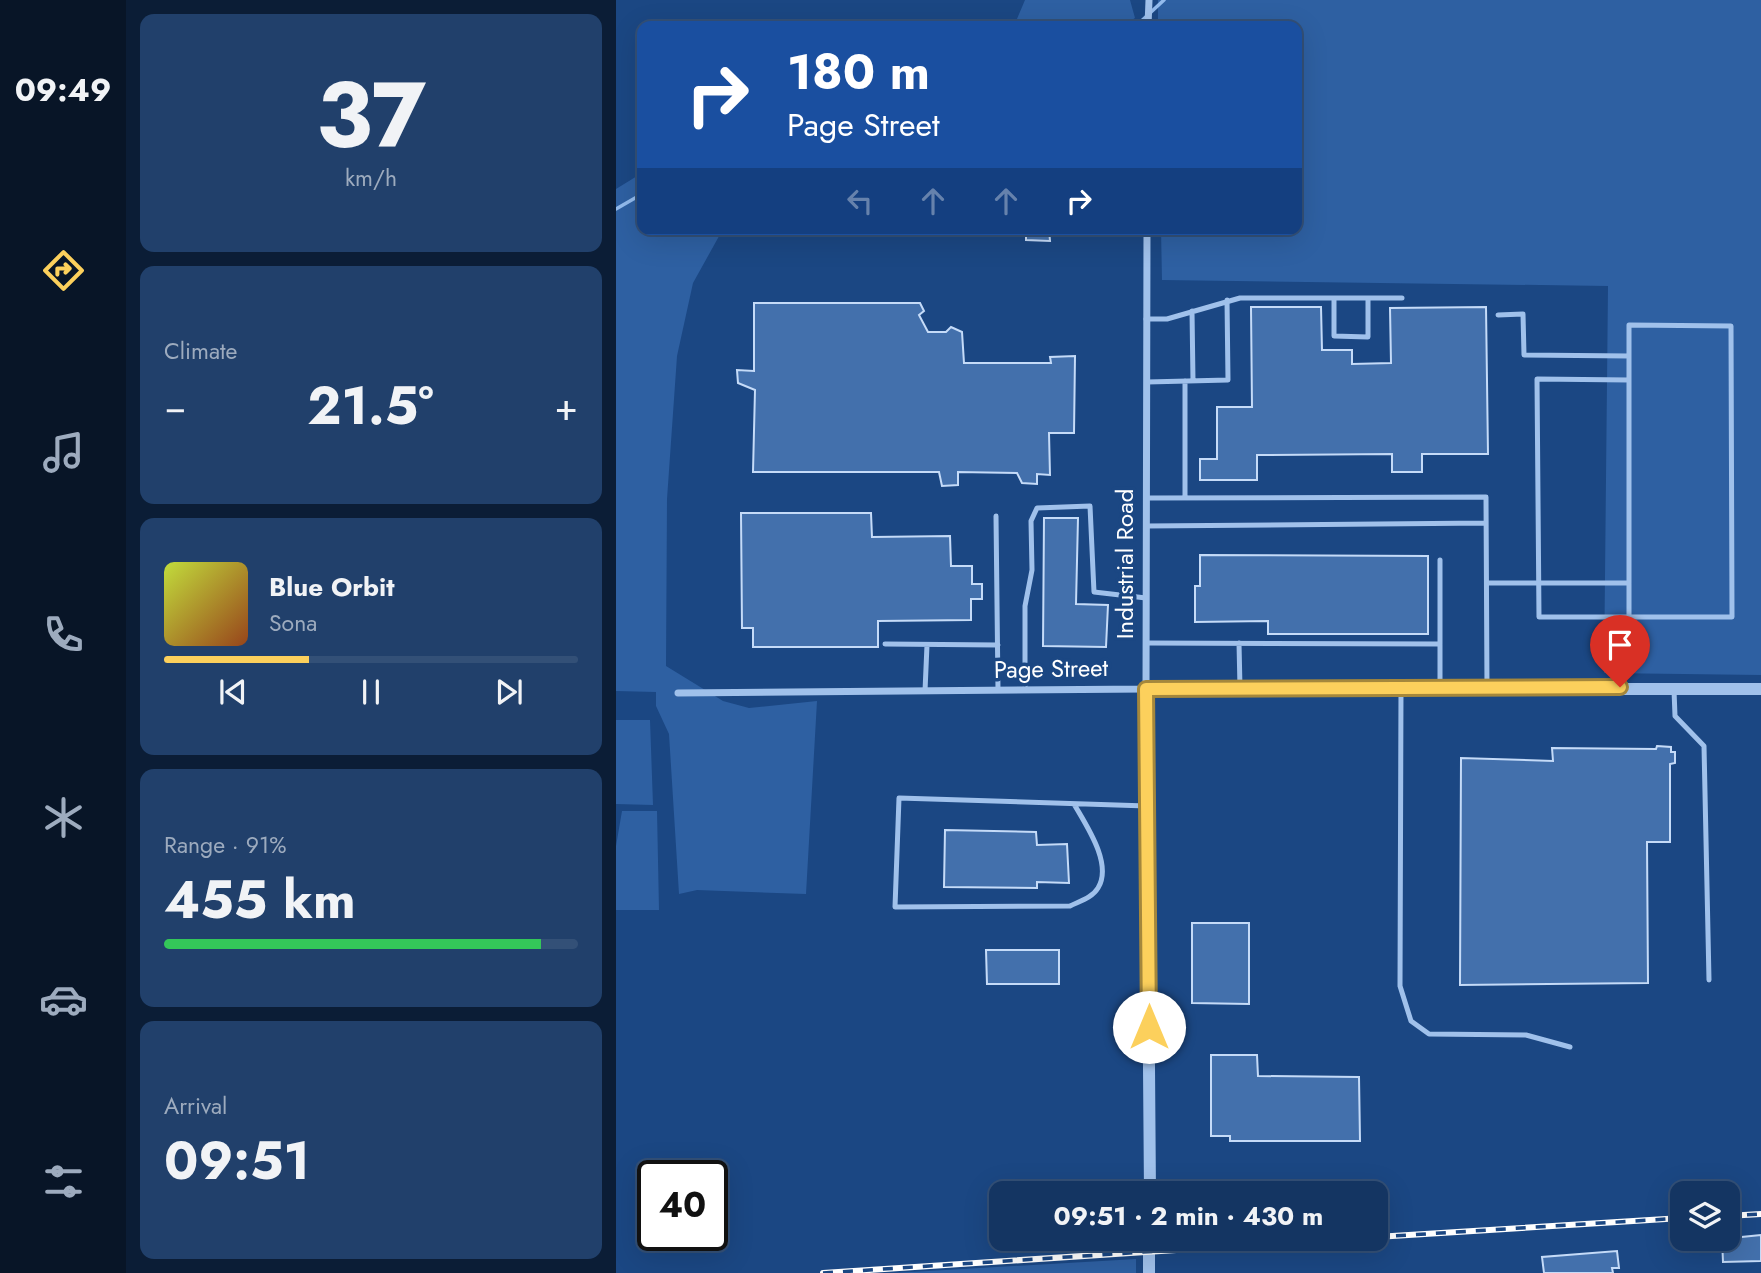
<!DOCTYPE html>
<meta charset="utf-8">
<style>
:root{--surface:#143562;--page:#21406b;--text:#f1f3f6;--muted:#9dabbe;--line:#335077;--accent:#fcd05c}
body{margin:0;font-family:Jost,sans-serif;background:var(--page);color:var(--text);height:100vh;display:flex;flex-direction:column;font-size:26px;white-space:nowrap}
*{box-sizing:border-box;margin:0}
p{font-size:23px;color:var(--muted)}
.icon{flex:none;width:38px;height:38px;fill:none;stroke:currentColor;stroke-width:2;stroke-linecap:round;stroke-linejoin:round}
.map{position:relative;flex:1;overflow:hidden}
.side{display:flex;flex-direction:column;gap:14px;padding:14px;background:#0b1d36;width:490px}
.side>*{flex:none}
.guide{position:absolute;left:21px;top:21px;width:665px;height:214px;border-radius:14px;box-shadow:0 7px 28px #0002,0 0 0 2px var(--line);background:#1a4fa0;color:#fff;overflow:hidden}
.buttons{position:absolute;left:1054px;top:1181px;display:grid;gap:14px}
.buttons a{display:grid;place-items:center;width:70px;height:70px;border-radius:14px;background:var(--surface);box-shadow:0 7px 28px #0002,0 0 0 2px var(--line);font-size:35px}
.speed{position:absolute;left:21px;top:1160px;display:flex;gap:14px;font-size:35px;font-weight:700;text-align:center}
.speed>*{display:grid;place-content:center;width:91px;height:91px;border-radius:50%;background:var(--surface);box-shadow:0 7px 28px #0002,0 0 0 2px var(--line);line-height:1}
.speed .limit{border:4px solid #111;border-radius:10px;background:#fff;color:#111}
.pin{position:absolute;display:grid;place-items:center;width:60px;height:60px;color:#fff;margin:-72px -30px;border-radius:50% 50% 50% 0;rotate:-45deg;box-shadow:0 0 7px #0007}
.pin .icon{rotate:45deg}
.me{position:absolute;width:77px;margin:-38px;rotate:0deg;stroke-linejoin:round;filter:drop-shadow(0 0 5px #0008)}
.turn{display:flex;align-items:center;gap:24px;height:147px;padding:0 35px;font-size:32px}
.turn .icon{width:91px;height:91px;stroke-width:2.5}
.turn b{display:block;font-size:49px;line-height:60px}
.lanes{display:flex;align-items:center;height:66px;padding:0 35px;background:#0003;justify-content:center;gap:35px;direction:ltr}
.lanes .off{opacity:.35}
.big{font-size:52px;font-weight:700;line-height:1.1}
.side .tile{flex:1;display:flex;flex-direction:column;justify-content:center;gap:10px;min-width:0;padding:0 24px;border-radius:14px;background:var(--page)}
.side .dial{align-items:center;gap:0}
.dial b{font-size:91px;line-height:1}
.song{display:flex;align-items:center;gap:21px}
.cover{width:84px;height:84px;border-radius:10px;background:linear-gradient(135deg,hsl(70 70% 55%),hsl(20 70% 35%))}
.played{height:7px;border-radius:4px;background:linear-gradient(90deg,var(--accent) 35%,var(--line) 35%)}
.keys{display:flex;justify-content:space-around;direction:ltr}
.heat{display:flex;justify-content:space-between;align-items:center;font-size:38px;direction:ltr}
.charge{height:10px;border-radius:5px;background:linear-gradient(90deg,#34c759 91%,var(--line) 0)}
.trip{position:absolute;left:373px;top:1181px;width:399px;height:70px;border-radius:14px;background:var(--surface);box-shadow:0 7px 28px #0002,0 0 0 2px var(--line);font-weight:700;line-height:70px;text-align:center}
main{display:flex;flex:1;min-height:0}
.tabs{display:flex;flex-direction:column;width:126px;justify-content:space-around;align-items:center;background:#081527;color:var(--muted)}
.tabs .icon{width:49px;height:49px}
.tabs .active{color:var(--accent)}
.tabs b{font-size:32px;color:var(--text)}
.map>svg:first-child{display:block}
.green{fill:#2e60a2}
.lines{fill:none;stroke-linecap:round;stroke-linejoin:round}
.stream{stroke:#93bbed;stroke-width:3.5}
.building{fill:#4370ac;stroke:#c5dbf8;stroke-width:2}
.service{stroke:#a0c1eb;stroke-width:5}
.minor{stroke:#a0c1eb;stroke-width:7}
.tertiary{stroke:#a0c1eb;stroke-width:12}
.rail-casing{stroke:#fff;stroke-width:6}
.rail{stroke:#1b4783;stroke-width:3.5;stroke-dasharray:10;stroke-linecap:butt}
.route-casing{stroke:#a4873c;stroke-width:18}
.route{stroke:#fcd05c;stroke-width:12}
.labels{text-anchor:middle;stroke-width:7;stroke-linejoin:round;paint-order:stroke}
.street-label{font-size:24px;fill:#fff;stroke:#1b4783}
</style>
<main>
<nav class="tabs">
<b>09:49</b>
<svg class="icon active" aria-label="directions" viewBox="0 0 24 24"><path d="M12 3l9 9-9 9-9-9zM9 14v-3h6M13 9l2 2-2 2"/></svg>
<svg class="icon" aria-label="music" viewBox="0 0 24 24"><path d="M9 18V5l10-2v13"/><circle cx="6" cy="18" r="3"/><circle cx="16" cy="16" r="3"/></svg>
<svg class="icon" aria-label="phone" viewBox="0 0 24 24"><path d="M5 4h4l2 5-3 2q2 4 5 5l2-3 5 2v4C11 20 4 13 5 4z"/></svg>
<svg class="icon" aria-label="climate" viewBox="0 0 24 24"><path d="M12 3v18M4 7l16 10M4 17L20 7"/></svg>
<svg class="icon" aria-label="car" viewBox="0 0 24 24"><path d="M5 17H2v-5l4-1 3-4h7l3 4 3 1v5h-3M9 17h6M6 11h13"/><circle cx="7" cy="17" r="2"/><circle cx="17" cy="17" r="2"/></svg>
<svg class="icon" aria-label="filters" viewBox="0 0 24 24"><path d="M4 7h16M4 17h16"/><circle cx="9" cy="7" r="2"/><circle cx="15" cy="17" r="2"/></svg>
</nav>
<section class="side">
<div class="tile dial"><b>37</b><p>km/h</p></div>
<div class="tile"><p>Climate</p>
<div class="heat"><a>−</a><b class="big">21.5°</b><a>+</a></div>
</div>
<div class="tile">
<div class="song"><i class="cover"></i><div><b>Blue Orbit</b><p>Sona</p></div></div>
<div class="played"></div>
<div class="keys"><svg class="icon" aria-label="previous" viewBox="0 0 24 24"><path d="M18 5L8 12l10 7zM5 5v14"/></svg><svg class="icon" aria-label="pause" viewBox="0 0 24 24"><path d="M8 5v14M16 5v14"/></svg><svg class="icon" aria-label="next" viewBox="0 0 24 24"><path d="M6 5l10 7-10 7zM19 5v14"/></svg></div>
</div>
<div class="tile"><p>Range · 91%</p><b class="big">455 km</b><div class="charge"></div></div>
<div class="tile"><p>Arrival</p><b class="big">09:51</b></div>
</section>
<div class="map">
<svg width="1145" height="1273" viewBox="0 0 1145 1273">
<rect width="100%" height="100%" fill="#1b4783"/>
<path class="green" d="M409 0H514L519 18 506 26H398Z
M542 0H1145V675L988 673 992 286 546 280 545 229H681V26H542Z
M26 173V229H107L77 283 61 356 51 499 50 666 107 701 133 708 201 701 190 894 81 890 63 894 53 734 40 706V692L0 691V189Z
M0 720H34L37 805 0 804Z
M6 811H41L43 910H0V846Z
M520 1259V1273H278Z"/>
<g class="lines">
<path class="stream" d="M520 26 548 0
M0 209 26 194"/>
</g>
<path class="building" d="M410 229H433L434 241 410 240Z
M138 303H304L308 311 303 315 312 332H330L335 327 346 332 348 363H435L434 357 459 356 458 433H433L434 475 421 474V484L406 483 401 473 342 472V485L326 486 323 472H137L139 390 122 383 121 370 138 371Z
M635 307H705L706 350H736V364L775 363 774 308 870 307 872 454H806V472H776V454L641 455V480H584V459H601V407H636Z
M125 513H255L256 537 334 536 335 566H356V584H366V599H355V620L262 621V647H137V628H126Z
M428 518H462L460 604 492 605 490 647 427 646Z
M584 555 812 556V634H652V621L579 622V586H584Z
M1041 746 1055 747V752H1059V763L1054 764V842H1031L1032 983 844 985 845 758 937 761 936 748 1040 749Z
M329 830 420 832 421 845 451 844 453 883 421 882V888L328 887Z
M576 923H633V1004L576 1003Z
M370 950H443V984H371Z
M595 1055H641L642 1076 743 1077 744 1141H614V1136H595Z
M1145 1235V1261L1107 1262 1106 1239Z
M1001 1251 1003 1268H996L997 1273H928L926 1257Z"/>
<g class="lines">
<path class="service" d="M718 298V336L752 337V298
M576 311 577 381
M882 315 907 314 908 355 1013 356
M530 319H551L624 298H786
M569 381V497
M531 382 612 380 611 300
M531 498 870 497 871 688
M380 516 382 690
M530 526 870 523
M871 583H1013
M1013 618C1013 520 1013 422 1013 325L1115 326 1116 617H923L921 379 1013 380
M530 643 824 644
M623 643 624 688
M269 644 382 645
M785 688 784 986 795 1021 813 1034 910 1035 954 1047
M824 688V560
M409 690V606L416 570 415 521 421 508 474 506 478 592 530 598
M1058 690 1059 716 1088 746 1093 980
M309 691 311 645
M458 804C470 825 497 864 482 888 476 898 464 901 454 906L279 907 283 798 531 806"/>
<path class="minor" d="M532 26 533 0
M62 693 530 689 531 229"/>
<path class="tertiary" d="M534 1194 530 689H1145
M533 1273V1239"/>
<g class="rail-casing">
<path id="rail" d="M1111 1216 1145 1214
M760 1237 1066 1218
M207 1273 727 1239"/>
</g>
<use href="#rail" class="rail"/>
</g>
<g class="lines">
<g class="route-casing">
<path id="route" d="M533 1027 530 689 1004 687"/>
</g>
<use href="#route" class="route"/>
</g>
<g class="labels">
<g class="street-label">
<text transform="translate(509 564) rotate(-90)" y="8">Industrial Road</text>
<text transform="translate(435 669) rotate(-1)" y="8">Page Street</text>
</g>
</g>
</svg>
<div class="buttons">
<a><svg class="icon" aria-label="layers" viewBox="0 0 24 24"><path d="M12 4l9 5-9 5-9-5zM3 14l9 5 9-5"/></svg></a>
</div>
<div class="speed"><div class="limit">40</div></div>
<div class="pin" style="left:1004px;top:687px;background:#d93025"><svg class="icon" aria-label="arrive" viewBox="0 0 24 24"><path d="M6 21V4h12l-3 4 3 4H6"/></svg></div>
<svg class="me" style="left:533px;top:1027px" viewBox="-20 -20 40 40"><circle r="19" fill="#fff"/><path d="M0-13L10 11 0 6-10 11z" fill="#fcd05c"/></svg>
<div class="trip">09:51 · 2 min · 430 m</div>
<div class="guide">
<div class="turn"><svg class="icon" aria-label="right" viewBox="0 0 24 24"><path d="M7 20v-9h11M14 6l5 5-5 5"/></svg><div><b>180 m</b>Page Street</div></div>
<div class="lanes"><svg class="icon off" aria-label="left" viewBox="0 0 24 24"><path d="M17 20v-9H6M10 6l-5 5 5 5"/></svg><svg class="icon off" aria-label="ahead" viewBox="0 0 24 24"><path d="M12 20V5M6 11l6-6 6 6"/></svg><svg class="icon off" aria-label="ahead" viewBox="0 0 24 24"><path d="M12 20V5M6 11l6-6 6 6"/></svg><svg class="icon" aria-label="right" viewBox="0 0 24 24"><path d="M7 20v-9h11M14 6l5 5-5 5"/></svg></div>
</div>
</div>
</main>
